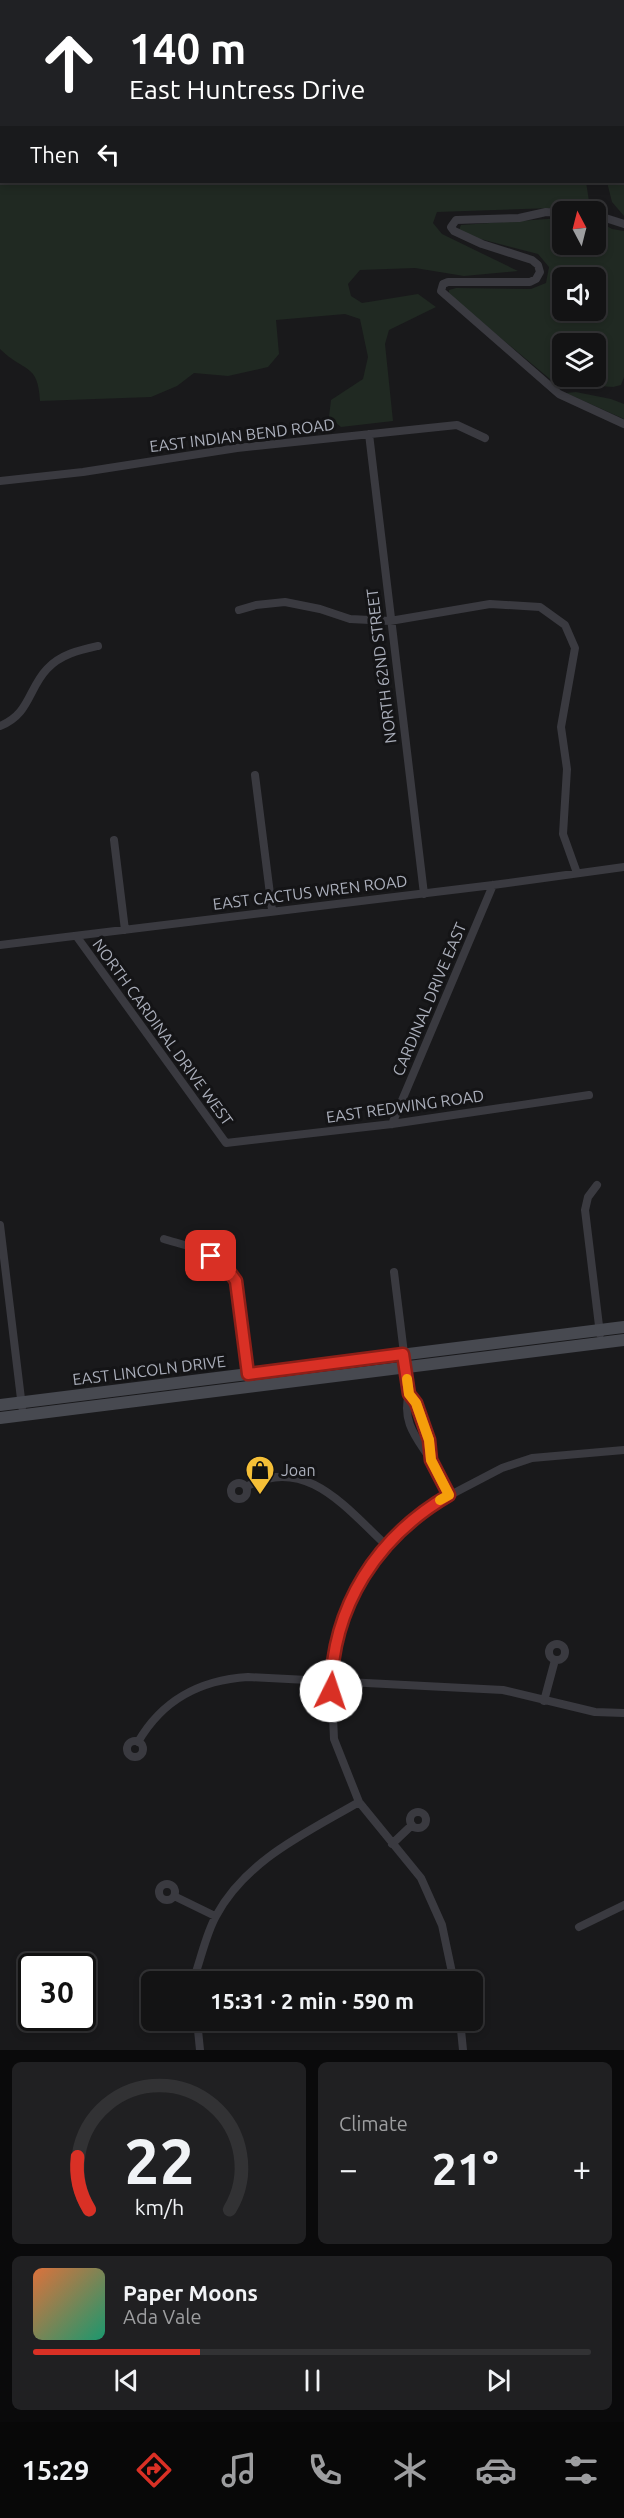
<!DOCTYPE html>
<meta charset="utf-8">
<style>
:root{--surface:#131314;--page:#202022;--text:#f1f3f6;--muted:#9d9ea0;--line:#323234;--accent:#d93025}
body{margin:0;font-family:Ubuntu,sans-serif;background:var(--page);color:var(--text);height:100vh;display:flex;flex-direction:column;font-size:22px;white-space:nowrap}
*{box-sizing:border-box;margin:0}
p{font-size:20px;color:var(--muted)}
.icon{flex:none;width:33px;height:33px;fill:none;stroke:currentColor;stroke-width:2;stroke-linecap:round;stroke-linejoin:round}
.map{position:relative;height:2050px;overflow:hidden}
.drawer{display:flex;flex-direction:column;gap:12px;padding:12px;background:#0a0a0b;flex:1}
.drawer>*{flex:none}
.top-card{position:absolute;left:0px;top:0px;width:624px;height:183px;box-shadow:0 3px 9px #0003,0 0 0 2px var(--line);background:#202124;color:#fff;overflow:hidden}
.needle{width:39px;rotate:353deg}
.tools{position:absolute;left:552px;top:201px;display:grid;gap:12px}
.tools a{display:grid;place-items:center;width:54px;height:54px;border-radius:9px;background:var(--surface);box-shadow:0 3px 9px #0003,0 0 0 2px var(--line);font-size:30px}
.speed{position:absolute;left:18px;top:1953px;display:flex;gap:12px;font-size:30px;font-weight:700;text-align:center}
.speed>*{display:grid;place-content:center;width:78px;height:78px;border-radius:50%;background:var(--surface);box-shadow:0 3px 9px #0003,0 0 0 2px var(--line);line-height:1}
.speed .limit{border:3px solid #111;border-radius:9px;background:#fff;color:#111}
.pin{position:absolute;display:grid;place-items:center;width:51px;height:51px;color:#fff;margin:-26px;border-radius:12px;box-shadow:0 3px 9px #0006}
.me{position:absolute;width:66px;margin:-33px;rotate:4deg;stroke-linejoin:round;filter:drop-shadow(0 0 4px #0008)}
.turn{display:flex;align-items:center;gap:21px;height:126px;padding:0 30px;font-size:27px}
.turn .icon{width:78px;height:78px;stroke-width:2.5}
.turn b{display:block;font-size:42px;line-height:51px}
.then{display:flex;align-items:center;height:57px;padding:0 30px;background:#0003;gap:12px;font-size:22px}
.big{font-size:45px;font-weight:600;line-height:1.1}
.drawer .widget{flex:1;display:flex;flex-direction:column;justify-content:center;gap:9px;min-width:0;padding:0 21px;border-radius:9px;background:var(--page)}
.drawer .dial{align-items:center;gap:0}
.dial svg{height:156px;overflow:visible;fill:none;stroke:var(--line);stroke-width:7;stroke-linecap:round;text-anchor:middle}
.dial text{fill:var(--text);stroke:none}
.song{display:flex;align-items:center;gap:18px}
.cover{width:72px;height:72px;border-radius:9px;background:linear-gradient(135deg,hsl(20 70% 55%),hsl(160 70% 35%))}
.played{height:6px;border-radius:3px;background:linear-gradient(90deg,var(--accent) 30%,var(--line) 30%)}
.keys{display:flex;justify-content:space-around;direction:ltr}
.heat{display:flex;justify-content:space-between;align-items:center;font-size:33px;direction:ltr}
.drawer .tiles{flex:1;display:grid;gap:12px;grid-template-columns:1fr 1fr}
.widget:last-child{grid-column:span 2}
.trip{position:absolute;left:141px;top:1971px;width:342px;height:60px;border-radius:9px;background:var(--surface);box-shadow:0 3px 9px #0003,0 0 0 2px var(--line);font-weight:600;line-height:60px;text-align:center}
.tab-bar{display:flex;height:96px;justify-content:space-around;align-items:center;background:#080808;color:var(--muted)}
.tab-bar .icon{width:42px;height:42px}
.tab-bar .current{color:var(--accent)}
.tab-bar b{font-size:27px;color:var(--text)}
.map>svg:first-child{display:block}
.green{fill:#202922;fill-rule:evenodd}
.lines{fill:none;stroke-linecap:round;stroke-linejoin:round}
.minor{stroke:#3a3a40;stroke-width:8}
.secondary{stroke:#474950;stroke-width:12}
.route-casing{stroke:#8d1f18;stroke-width:15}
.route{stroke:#d93025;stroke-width:10}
.slow{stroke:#f59e0b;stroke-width:10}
.labels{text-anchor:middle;stroke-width:6;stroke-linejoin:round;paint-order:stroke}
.street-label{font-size:16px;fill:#abafbb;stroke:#141416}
.poi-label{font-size:16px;fill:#abafbb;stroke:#141416;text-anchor:start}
</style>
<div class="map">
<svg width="624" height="2050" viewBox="0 0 624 2050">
<rect width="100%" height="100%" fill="#19191b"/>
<path class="green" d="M0 0H601L2 2V182H586L589 201 584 207 437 212 433 223 442 234 518 271 464 276 415 268 360 270 348 284 351 296 362 303 418 294 436 307 389 330 385 344 393 421 341 427 329 417 331 400 363 379 368 357 360 319 345 314 276 320 279 354 268 367 228 376 194 373 177 386 151 397 40 401C38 362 24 373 0 349Z
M623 35 624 36V216L612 202 607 182H622Z
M562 218V244H596V220L612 229 624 231V377L621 385 613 387 560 383 550 379 449 295V290L456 288 531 289 546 283 549 267 538 254 473 237 459 230 461 225ZM562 278H596V310H562ZM562 344H596V376H562Z
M576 392 611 399 624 404V419L566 393Z"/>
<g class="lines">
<path class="minor" d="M562 213 546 212 519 218 456 220 451 227 454 231 482 244 532 260 538 265 540 272 536 279 530 282H448L443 284 441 291 559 394 624 424
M596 215 624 224
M369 434 424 894
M0 481 83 472 237 448 457 425 485 438
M239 610 256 605 285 602 320 609 350 619 390 621 490 604 540 607 565 625 575 648 561 727 567 769 563 834 577 873
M0 726C30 714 28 689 47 669 61 654 80 650 98 646
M255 775 272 910
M114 840 125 930
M77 937 226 1143 392 1124 589 1095
M0 945 493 885 624 867
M392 1124 493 885
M597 1185 588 1197 585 1210 600 1334
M0 1225 22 1407
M164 1239C183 1245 209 1250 224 1264 244 1283 246 1358 250 1388
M394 1272 409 1394C401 1423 418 1439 432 1462 438 1472 443 1484 449 1495
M409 1394C422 1412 430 1438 431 1460
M231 1491a8 8 0 1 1 16 0a8 8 0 1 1-16 0Z
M246 1487C305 1454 346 1508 386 1545
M549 1652a8 8 0 1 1 16 0a8 8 0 1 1-16 0Z
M544 1701 555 1660
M127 1749a8 8 0 1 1 16 0a8 8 0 1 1-16 0Z
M138 1742C163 1699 200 1680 248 1677L503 1690 595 1712 624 1713
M410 1820a8 8 0 1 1 16 0a8 8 0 1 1-16 0Z
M392 1844 412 1825
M159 1892a8 8 0 1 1 16 0a8 8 0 1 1-16 0Z
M174 1896 215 1916
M579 1927 624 1905
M196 1982V1972C202 1954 207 1932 216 1916 246 1860 306 1833 359 1802
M454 1982 442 1925 421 1878 359 1802 334 1739 331 1672 341 1626 358 1583 380 1552 407 1524 435 1503 502 1468 532 1458 624 1450
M197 2020 200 2050
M460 2020 463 2050"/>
<path class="secondary" d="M0 1405 624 1327
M0 1418 624 1340"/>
</g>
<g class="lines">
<g class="route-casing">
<path id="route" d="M211 1256 223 1263 236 1281 248 1374 403 1354 409 1394 416 1403 429 1440 431 1460 449 1495C377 1537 332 1606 331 1691"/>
</g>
<use href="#route" class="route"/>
<path class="slow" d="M407 1379 409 1394 416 1403 429 1440 431 1460 449 1495 440 1500"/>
</g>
<defs>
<g id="shop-pin" transform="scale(1.5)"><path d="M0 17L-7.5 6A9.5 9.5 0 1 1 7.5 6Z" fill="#f5bf37" stroke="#141416"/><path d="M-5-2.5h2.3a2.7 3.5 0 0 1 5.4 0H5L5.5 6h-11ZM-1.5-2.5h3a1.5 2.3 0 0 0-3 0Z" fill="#111"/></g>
</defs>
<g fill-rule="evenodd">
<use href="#shop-pin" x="260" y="1470"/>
</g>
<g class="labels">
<g class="street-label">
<text transform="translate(242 435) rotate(-7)" y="6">EAST INDIAN BEND ROAD</text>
<text transform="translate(381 666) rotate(-97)" y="6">NORTH 62ND STREET</text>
<text transform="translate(310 892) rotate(-7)" y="6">EAST CACTUS WREN ROAD</text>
<text transform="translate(429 999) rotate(-67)" y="6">CARDINAL DRIVE EAST</text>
<text transform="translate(163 1032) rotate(54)" y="6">NORTH CARDINAL DRIVE WEST</text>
<text transform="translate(405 1106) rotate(-8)" y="6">EAST REDWING ROAD</text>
<text transform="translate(149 1370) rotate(-7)" y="6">EAST LINCOLN DRIVE</text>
</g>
<g class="poi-label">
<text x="281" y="1476">Joan</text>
</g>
</g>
</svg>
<div class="tools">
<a><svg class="needle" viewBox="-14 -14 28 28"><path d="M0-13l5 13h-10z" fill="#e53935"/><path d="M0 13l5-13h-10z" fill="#9d9ea0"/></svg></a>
<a><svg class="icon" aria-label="sound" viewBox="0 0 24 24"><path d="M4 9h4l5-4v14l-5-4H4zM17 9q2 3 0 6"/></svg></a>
<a><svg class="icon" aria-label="layers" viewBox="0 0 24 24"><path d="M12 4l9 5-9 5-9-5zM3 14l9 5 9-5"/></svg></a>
</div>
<div class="speed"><div class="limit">30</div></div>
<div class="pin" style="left:211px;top:1256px;background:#d93025"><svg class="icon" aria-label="arrive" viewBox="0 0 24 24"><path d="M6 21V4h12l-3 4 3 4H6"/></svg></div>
<svg class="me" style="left:331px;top:1691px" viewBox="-20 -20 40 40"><circle r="19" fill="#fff"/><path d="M0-13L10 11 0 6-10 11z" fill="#d93025"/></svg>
<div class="trip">15:31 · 2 min · 590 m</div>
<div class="top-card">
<div class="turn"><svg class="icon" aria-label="ahead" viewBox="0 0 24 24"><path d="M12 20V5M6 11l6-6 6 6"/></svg><div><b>140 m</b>East Huntress Drive</div></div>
<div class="then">Then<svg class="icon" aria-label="left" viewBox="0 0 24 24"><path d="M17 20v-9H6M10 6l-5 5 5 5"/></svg></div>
</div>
</div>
<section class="drawer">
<div class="tiles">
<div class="widget dial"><svg viewBox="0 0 100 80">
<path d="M14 69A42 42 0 1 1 86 69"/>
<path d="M14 69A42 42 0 0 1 8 42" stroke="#d93025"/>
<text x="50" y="56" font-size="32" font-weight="700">22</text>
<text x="50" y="72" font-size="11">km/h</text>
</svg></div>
<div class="widget"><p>Climate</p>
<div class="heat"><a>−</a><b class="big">21°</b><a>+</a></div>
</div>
<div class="widget">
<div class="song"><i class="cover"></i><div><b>Paper Moons</b><p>Ada Vale</p></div></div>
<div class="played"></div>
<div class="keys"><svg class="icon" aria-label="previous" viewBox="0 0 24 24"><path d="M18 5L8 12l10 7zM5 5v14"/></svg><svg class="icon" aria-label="pause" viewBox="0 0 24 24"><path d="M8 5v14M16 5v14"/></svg><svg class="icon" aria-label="next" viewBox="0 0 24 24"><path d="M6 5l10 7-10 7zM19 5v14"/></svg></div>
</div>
</div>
</section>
<nav class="tab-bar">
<b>15:29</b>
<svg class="icon current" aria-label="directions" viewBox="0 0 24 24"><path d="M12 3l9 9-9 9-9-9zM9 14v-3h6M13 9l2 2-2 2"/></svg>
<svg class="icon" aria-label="music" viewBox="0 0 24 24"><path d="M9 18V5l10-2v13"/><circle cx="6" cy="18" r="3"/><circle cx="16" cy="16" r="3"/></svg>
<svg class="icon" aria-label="phone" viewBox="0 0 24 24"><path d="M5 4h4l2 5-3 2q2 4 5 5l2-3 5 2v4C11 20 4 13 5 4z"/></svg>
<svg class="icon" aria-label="climate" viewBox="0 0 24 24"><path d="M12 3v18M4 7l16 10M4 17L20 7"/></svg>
<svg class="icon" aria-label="car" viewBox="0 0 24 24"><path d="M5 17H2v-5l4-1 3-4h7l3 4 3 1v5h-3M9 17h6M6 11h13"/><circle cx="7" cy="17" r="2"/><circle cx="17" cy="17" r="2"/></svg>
<svg class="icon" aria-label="filters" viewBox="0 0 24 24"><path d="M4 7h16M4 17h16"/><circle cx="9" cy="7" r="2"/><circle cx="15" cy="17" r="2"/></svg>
</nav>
